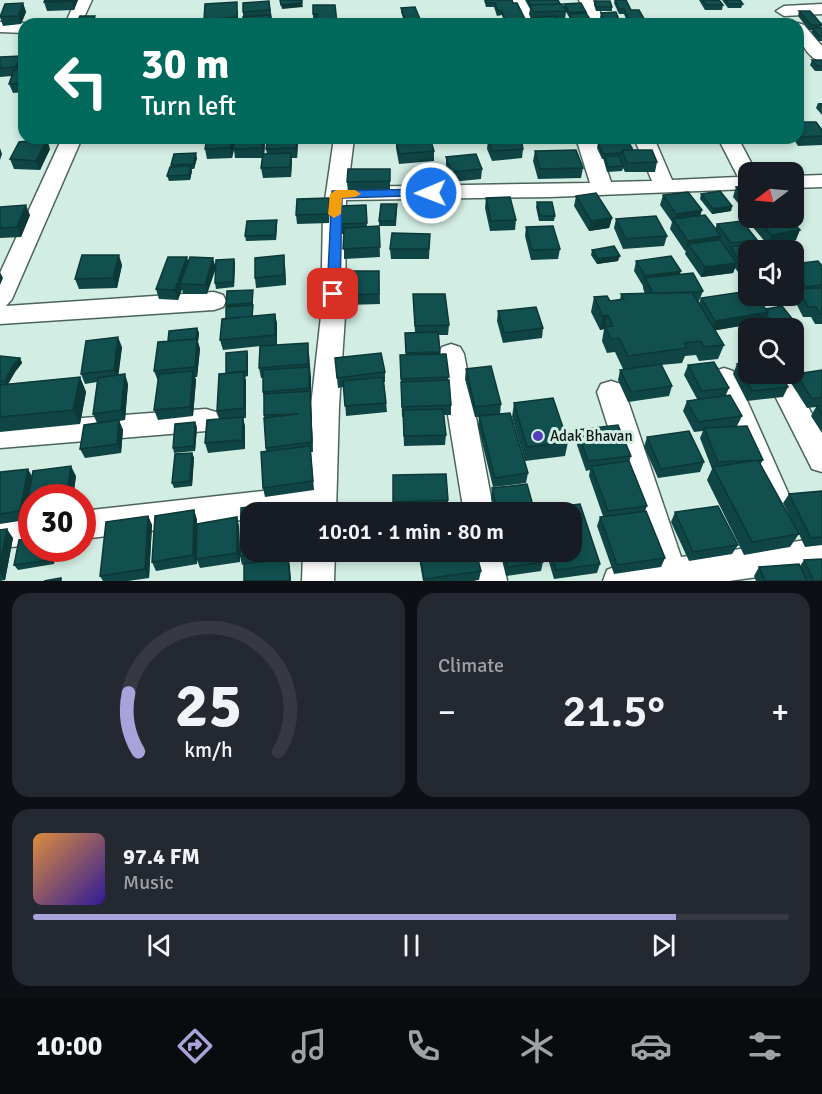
<!DOCTYPE html>
<meta charset="utf-8">
<style>
:root{--surface:#171b24;--page:#242831;--text:#f1f3f6;--muted:#9ea1a6;--line:#363941;--accent:#aaa2da}
body{margin:0;font-family:Signika,sans-serif;background:var(--page);color:var(--text);height:100vh;display:flex;flex-direction:column;font-size:22px;white-space:nowrap}
*{box-sizing:border-box;margin:0}
p{font-size:20px;color:var(--muted)}
.icon{flex:none;width:33px;height:33px;fill:none;stroke:currentColor;stroke-width:2;stroke-linecap:round;stroke-linejoin:round}
.map{position:relative;height:581px;overflow:hidden}
.side{display:flex;flex-direction:column;gap:12px;padding:12px;background:#0d0f14;flex:1}
.side>*{flex:none}
.top-card{position:absolute;left:18px;top:18px;width:786px;height:126px;border-radius:18px;box-shadow:0 3px 9px #0003;background:#00695c;color:#fff;overflow:hidden}
.needle{width:39px;rotate:254deg}
.controls{position:absolute;left:738px;top:162px;display:grid;gap:12px}
.controls a{display:grid;place-items:center;width:66px;height:66px;border-radius:12px;background:var(--surface);box-shadow:0 3px 9px #0003;font-size:30px}
.speed{position:absolute;left:18px;top:484px;display:flex;gap:12px;font-size:30px;font-weight:700;text-align:center}
.speed>*{display:grid;place-content:center;width:78px;height:78px;border-radius:50%;background:var(--surface);box-shadow:0 3px 9px #0003;line-height:1}
.speed .limit{border:9px solid #d22;background:#fff;color:#111}
.pin{position:absolute;display:grid;place-items:center;width:51px;height:51px;color:#fff;margin:-26px;border-radius:12px;box-shadow:0 3px 9px #0006}
.me{position:absolute;width:66px;margin:-33px;rotate:269deg;stroke-linejoin:round;filter:drop-shadow(0 0 4px #0008)}
.turn{display:flex;align-items:center;gap:21px;height:126px;padding:0 24px;font-size:27px}
.turn .icon{width:78px;height:78px;stroke-width:2.5}
.turn b{display:block;font-size:42px;line-height:51px}
.big{font-size:45px;font-weight:600;line-height:1.1}
.side .card{flex:1;display:flex;flex-direction:column;justify-content:center;gap:9px;min-width:0;padding:0 21px;border-radius:18px;background:var(--page)}
.side .dial{align-items:center;gap:0}
.dial svg{height:156px;overflow:visible;fill:none;stroke:var(--line);stroke-width:7;stroke-linecap:round;text-anchor:middle}
.dial text{fill:var(--text);stroke:none}
.song{display:flex;align-items:center;gap:18px}
.cover{width:72px;height:72px;border-radius:9px;background:linear-gradient(135deg,hsl(30 70% 55%),hsl(250 70% 35%))}
.played{height:6px;border-radius:3px;background:linear-gradient(90deg,var(--accent) 85%,var(--line) 85%)}
.keys{display:flex;justify-content:space-around;direction:ltr}
.heat{display:flex;justify-content:space-between;align-items:center;font-size:33px;direction:ltr}
.side .tiles{flex:1;display:grid;gap:12px;grid-template-columns:1fr 1fr}
.card:last-child{grid-column:span 2}
.trip{position:absolute;left:240px;top:502px;width:342px;height:60px;border-radius:18px;background:var(--surface);box-shadow:0 3px 9px #0003;font-weight:600;line-height:60px;text-align:center}
.dock{display:flex;height:96px;justify-content:space-around;align-items:center;background:#090b0e;color:var(--muted)}
.dock .icon{width:42px;height:42px}
.dock .active{color:var(--accent)}
.dock b{font-size:27px;color:var(--text)}
.map>svg:first-child{display:block}
.lines{fill:none;stroke-linecap:round;stroke-linejoin:round}
.street-casing{stroke:#4d645c;stroke-width:3}
.street{fill:#fff;fill-rule:evenodd}
.wall{fill:#0f4544}
.shaded-wall{fill:#0c3837}
.building{fill:#11504f;stroke:#0c3837;stroke-width:1.5}
.route{fill:#1a73e8;stroke:#114b97;stroke-width:1.5}
.slow{fill:#f59e0b}
.poi-dot{fill:#533fb7;stroke:#d2ede3;stroke-width:2}
.labels{text-anchor:middle;stroke-width:6;stroke-linejoin:round;paint-order:stroke}
.poi-label{font-size:15px;fill:#0d1613;stroke:#d2ede3;text-anchor:start}
</style>
<div class="map">
<svg width="822" height="581" viewBox="0 0 822 581">
<rect width="100%" height="100%" fill="#d2ede3"/>
<g class="lines">
<g class="street-casing">
<path id="street" d="M76 0H92L81 24H65Z
M512 0H528L537 24H521Z
M579 0H595L605 24H589Z
M822 4V14L784 16 776 11 784 6Z
M0 22 24 23 27 24H24V33L0 32Z
M798 23 804 25 822 46V62C806 58 798 38 798 24H795Z
M62 138H82L12 299 6 306 214 292 223 295 226 301 223 307 214 310 0 324V273Z
M334 138H354L348 187 590 183 576 138H596L611 182 652 181 634 138H654L672 180 738 177 718 138H738L756 172H748V189L550 197 346 200 345 316 339 406 336 513H250V519L82 539V511L307 486 311 406 321 316 323 214Z
M822 175V187L794 188V176Z
M451 344 460 347 464 354 494 513H464L438 354 442 347Z
M724 368 733 371 737 378 793 504 789 514 778 517 767 514 763 504 711 378 715 371Z
M764 374H790L822 432V472L812 469Z
M611 381 621 384 625 392 681 557 822 538V568L729 581H603L607 570 619 565 651 561 597 392 601 384Z
M206 409 216 412 220 420 216 428 206 431 0 448V424Z
M32 517V545L0 548V520Z
M303 552H335L334 581H302Z
M470 552H502L507 581H475Z"/>
</g>
<use href="#street" class="street"/>
</g>
<path class="wall" d="M78 0 74 10 47 11 44 2Z
M484 0H512L513 3 525 19V23L493 24V22H504L502 15 497 16 494 7H486Z
M525 0H558L560 4 564 7V4L586 12V13L591 21 590 24H571L569 17 566 12 565 19 558 20 561 24H533L529 14 530 9Z
M615 0H626L631 10 646 22 645 24H628L624 14H619L614 3Z
M699 0H719L723 5 722 10H705Z
M722 0H740L743 4 741 8H728Z
M269 1 272 18H270V24H243V12Z
M594 1 612 7V11H596L594 5Z
M23 3 26 12 21 24 3 26 0 17Z
M335 5 337 24H317V18H313V14Z
M401 8 420 19V20L435 24H405L401 12Z
M238 10V24H205L204 20Z
M799 11 822 25 821 28H822V41H818L811 32 812 30H809L798 16Z
M601 13 619 20 625 24H603L600 17Z
M96 21 95 24H77V22Z
M0 57 23 65 21 70 23 69 24 67V92L13 93 9 84 12 76 0 77Z
M812 60 822 66V71H815L810 65Z
M818 103H822V115L816 108Z
M798 122 822 130V145L798 146 793 138H798Z
M234 138 235 143H265L264 154H267L266 149 268 138H308L298 139 297 158H292L291 177 263 178 261 168 262 158H235L234 150 232 158 207 159 205 149Z
M352 138H390V141L352 143Z
M396 139 434 151V161L399 164 396 148Z
M488 140 523 149 522 158 492 161 487 149Z
M598 143 633 150 657 162 655 172H625L623 168 622 171 607 172 604 161V159H602L597 148Z
M50 149 40 170 14 169 10 159Z
M535 151 583 168 581 178 538 179 533 161Z
M446 157 482 169 481 179 451 182 446 166Z
M197 158 194 169H191L192 171 190 180 169 181 167 176 171 167V165Z
M390 169V191L348 192 347 182Z
M748 185V218H789L796 240 767 244 746 219 748 215 733 197 736 187Z
M701 194 732 206 731 211 712 214 700 199Z
M663 195 700 215 715 229 717 224 757 240 756 243 748 250V282L746 278 747 275 741 276 735 268 733 273 701 277 685 254 686 250 685 251 670 229 672 222 660 205Z
M576 196 612 218 609 228 589 231 574 206Z
M329 198V223L297 224 296 215Z
M486 198 516 220 515 230 490 231 485 208Z
M537 202 555 216 554 221H539L536 207Z
M366 205 367 227 379 226 380 257 344 259V234H341L340 224Z
M0 207 30 215 21 237 0 238Z
M397 209 396 226H379V221Z
M616 219 667 236 664 246 623 249 614 228Z
M277 220V225L276 240 246 241 245 236Z
M526 227 560 249 558 259 531 260 525 236Z
M430 234 429 259H391L390 249Z
M592 250 618 261 597 264 591 255Z
M187 257 188 262 215 267 234 259 235 264 234 287 216 289 215 283V269L207 294H183L182 289 178 300 159 299 156 289Z
M636 261 680 275 703 291 699 301H698L699 303 701 298 766 309 794 321 792 326 779 328H770L765 321 764 322 715 330 724 345 718 359 699 361 696 355 685 356 682 363 661 365 672 386 669 396 628 402 618 380 620 370 623 369 615 352 607 353 602 341 604 329 600 330 591 312 594 297 610 301 620 300 621 294H645L643 288V286L634 271Z
M794 264 822 266V324H815L811 317H803L794 299 797 292 794 287Z
M122 265 117 288 79 289 75 279Z
M285 265 286 285 256 288 255 278Z
M379 271 380 304 347 305 346 295Z
M413 294 449 325 448 335H439L440 354H446L451 405V415H444L446 435 445 445 404 446 403 417H402L400 355H406L405 333H415Z
M253 295V316L275 314 277 324V345L309 353 313 452H311L314 490 265 497 263 488 266 451 264 415V400L263 392V378H261L259 368 260 346 223 350 220 340 226 319V305Z
M498 311 543 328 542 338 503 343 497 321Z
M197 328 199 333 198 342 200 349 197 377H195L196 380 193 416 158 420 154 410 158 381 154 371 168 341Z
M122 347 118 375 128 384 125 420 119 421 123 430 121 453 85 458 80 449 97 423 93 414 97 382 85 384 81 374Z
M247 351 248 356V376L245 377 246 381V418H243L245 427V449L208 453 205 443 219 419 217 411 226 373Z
M0 356 20 358 22 363 15 372 8 384 80 377 86 392 80 424 0 432Z
M335 358 385 372V382H384L387 412 346 416 344 387 338 388Z
M737 364 788 387 783 397 747 401 733 374Z
M688 365 729 388 726 395 742 416 737 426 763 460 760 465 796 529 783 503 789 494 822 491V545L805 547 799 534 790 547 744 555 707 480 712 469 700 438 703 431 694 432 683 411 687 401 697 399 684 375Z
M466 369 501 404 500 414 475 417 465 379Z
M822 370V433L811 416 816 407 807 408 791 383 796 374Z
M514 403 568 442 565 456 525 461 512 417Z
M479 416 528 473 526 483 493 487 478 426Z
M197 427 195 451 174 453 173 448Z
M577 430 631 456 629 462 647 506 645 511 665 558 661 567 614 574 597 526 600 517 603 516 589 476 590 470 586 471 575 439Z
M647 437 704 462 700 472 658 478 644 447Z
M192 453 194 458 192 486 174 488 172 483Z
M0 472 32 477 76 476 73 498H32V520L27 512 26 520 0 524Z
M393 475 448 500V509L393 511Z
M492 488 535 513H494L491 498Z
M278 504 280 513H250V552H280L281 559H284L282 552H306V561H289L291 581H244V564L242 565 240 556V562L200 568 197 560V564L156 571 152 562 155 516 194 510 197 520V524L237 517 239 527 240 553 241 508Z
M580 504 600 564 597 573 554 579 546 552H572V513H538V509Z
M675 512 738 545 732 554 689 561 671 522Z
M148 516 152 525 149 578 128 581H103L100 576Z
M0 530 13 538 5 580 0 581Z
M32 549H56L54 564 18 570 14 565Z
M418 552H476L481 571 479 580 472 581H423Z
M500 552H540L543 562 541 571 506 576Z
M804 560 822 581H756L754 576 759 567 800 566Z"/>
<path class="shaded-wall" d="M72 0H78L74 10 72 1Z
M23 3 26 12 21 24 18 16Z
M302 3 303 7 282 9 281 5Z
M95 16 96 21 95 24H93L92 22Z
M20 56 23 65 20 76 16 67Z
M232 138H234L235 143 232 158 230 148Z
M263 138H265V143L264 158 262 148Z
M297 138H298V142L297 158 296 148Z
M47 139 50 149 40 170 36 161Z
M0 148 2 154 0 160Z
M196 153 197 158 194 169 193 164Z
M291 153 292 162 291 177 290 167Z
M191 166 192 171 190 180 189 175Z
M329 198 330 208 329 223Z
M26 205 30 215 21 237 17 227Z
M732 206 731 211 712 214 713 209Z
M702 210 699 220 674 221 676 214Z
M612 218 609 228 589 231 591 221Z
M277 220V225L276 240 275 235Z
M800 230 796 240 767 244 771 235Z
M721 236 717 246 688 244 686 250 685 251 688 241Z
M119 255 122 265 117 288 113 278Z
M284 255 285 265 286 285 284 275Z
M620 256 618 261 597 264 598 259Z
M187 257 189 267 180 284 182 289 178 300 175 290Z
M213 258 216 268 207 294 205 285Z
M234 259 235 264 234 287 233 282Z
M737 263 733 273 701 277 705 267Z
M748 265V274V273L747 275 741 276 744 266Z
M681 271 678 280 645 278 643 286 645 276Z
M0 272 3 278 0 285Z
M253 290V323L252 318Z
M768 312 764 322 712 331 715 321Z
M275 314 277 324V345L275 335Z
M608 315 604 329 600 330 603 316Z
M794 321 792 326 779 328H771L773 325Z
M197 328 199 333 198 342 200 349 197 377 195 367Z
M118 337 122 347 118 379 114 370Z
M308 343 311 377V398L309 388Z
M247 351 248 356V376L247 371Z
M20 358 22 363 15 372 7 386 5 381 12 367Z
M193 371 196 380 193 416 190 407Z
M244 372 246 381V418L244 408Z
M125 374 128 384 125 420 121 410Z
M80 377 86 392 80 424 73 410Z
M310 391 311 401 313 452 312 442Z
M243 417 245 427V449L242 440Z
M119 420 123 430 121 453 117 444Z
M195 422 197 427 195 451 194 446Z
M192 453 194 458 192 486 190 481Z
M71 466 76 476 73 498H66Z
M28 469 33 478 26 511 27 512 26 520 20 511Z
M194 510 197 520V564L193 555Z
M148 516 152 525 149 578 145 569Z
M237 517 239 527 240 562 237 553Z
M7 529 13 538 5 580 0 573V564Z
M53 549H56L54 564 51 560Z
M288 558 290 567 291 581H290Z"/>
<path class="building" d="M45 0H72V1L44 2Z
M280 0H302V3L281 5Z
M486 0H512L513 3H517L525 19 505 20 502 11H498L495 3H487Z
M528 0H558L560 4 531 5Z
M615 0H626L631 10H639L646 22H630L624 9H619Z
M703 0H719L723 5H706Z
M726 0H740L743 4H729Z
M269 1 270 10 243 12V3Z
M594 1H610L612 7H597Z
M237 2V17L204 20 205 4Z
M23 3 18 16 0 17 5 4Z
M581 3 586 12H569L564 4Z
M562 4 566 11 534 12 530 5Z
M313 5H335L337 23H317V14H313Z
M415 7 420 19H405L401 8Z
M799 11H810L822 25H811Z
M616 12 619 20H604L601 13Z
M586 13 591 21H589L590 24H573L570 14Z
M269 15 270 22 243 24V17Z
M80 16H95L92 22H77Z
M555 16 561 24H536L532 18Z
M420 20H433L435 24H421Z
M605 20H623L625 24H607Z
M515 21 516 24H493V22Z
M812 28H822V36H819Z
M20 56 16 67 0 68V57Z
M812 60H822V66H817Z
M24 69V83L9 84 14 70Z
M798 122H816L822 130V136L802 137 798 131Z
M207 138H232L230 148 205 149Z
M235 138H263L262 148 233 149Z
M268 138H297L296 148 266 149Z
M406 138H430L434 151 399 154 396 139Z
M509 138H521L523 149 492 151 488 140Z
M47 139 36 161 10 159 19 142Z
M628 141 633 150H622V153L603 154 598 143Z
M576 150 583 168 540 169 535 151Z
M622 150H652L657 162 627 163Z
M196 153 193 164 171 165 174 154Z
M291 153 290 167 261 168 263 154Z
M476 154 482 169 451 172 446 157Z
M605 156H619L623 166 608 167Z
M191 166 189 175 167 176 170 167Z
M348 169H390V181L347 182Z
M748 185V202L736 187Z
M720 191 732 206 713 209 701 194Z
M688 192 702 210 676 214 663 195Z
M596 193 612 218 591 221 576 196Z
M510 197 516 220 491 221 486 198Z
M329 198V214L296 215 297 199Z
M537 202H552L555 216H540Z
M381 204H397L395 221H379Z
M26 205 17 227 0 228V207Z
M366 205 367 223 340 224V206Z
M705 215 721 236 688 241 673 219Z
M656 216 667 236 626 239 616 219Z
M757 218H789L800 230 771 235Z
M277 220 275 235 245 236 247 221Z
M742 221 757 240 731 243 717 224Z
M379 226 380 247 343 249 344 228Z
M553 226 560 249 532 250 526 227Z
M392 233 430 234 429 249H390Z
M720 240 737 263 705 267 688 244Z
M759 242 766 250H748V265L744 266 730 247Z
M614 246 620 256 598 259 592 250Z
M82 255H119L113 278 75 279Z
M284 255V275L255 278V258Z
M671 256 681 271 645 276 636 261Z
M168 257H187L175 290 156 289Z
M190 257 213 258 205 285 180 284Z
M234 259 233 282 215 283 216 260Z
M818 261 822 266V285L806 287 794 272V264Z
M347 271H379V294L346 295Z
M693 273 703 291 688 293H653L645 278Z
M822 288V314H820L816 307H808L799 289Z
M253 290 252 303 226 305 227 291Z
M748 291V296H756L768 312 715 321 701 298Z
M692 292 724 345 704 347 701 341 684 343 687 348 628 356 619 338 611 339 605 327 613 326 608 315 603 316 594 297 607 296 610 301 624 299 621 294Z
M413 294H445L449 325 415 326Z
M253 305 252 316 226 319V307Z
M782 306 794 321 773 325 767 316 768 312 766 309Z
M536 307 543 328 504 333 498 311Z
M275 314V335L220 340 222 319Z
M197 328 196 339 168 341 169 331Z
M438 332 440 352 406 353 405 333Z
M118 337 114 370 81 374 86 341Z
M197 339 195 367 154 371 158 342Z
M308 343V364L259 368 260 346Z
M247 351V371L226 373V353Z
M381 353 385 372 337 378 335 358Z
M446 354 449 377 401 379 400 355Z
M0 356 20 358 12 367 5 381H0Z
M714 362 729 388 702 391 688 365Z
M748 363V374H780L788 387 752 391 737 364Z
M661 364 672 386 631 392 620 370Z
M491 366 501 404 475 407 466 369Z
M309 367V388L263 392V370Z
M822 370V397L812 399 796 374Z
M193 371 190 407 154 410 159 374Z
M244 372V408L217 411 219 374Z
M125 374 121 410 93 414 98 378Z
M80 377 73 410 0 417V385Z
M383 377 386 403 345 406 343 381Z
M449 380 451 405 402 407 401 382Z
M310 391 312 442 266 448 264 418 298 414 264 415V394Z
M730 395 742 416 698 422 687 401Z
M553 398 568 442 527 447 514 403Z
M817 406H822V415Z
M443 409 446 435 404 436 403 410Z
M510 413 528 473 495 478 479 416Z
M243 417 242 440 205 443 207 420Z
M119 420 117 444 80 449 84 425Z
M195 422 194 446 173 448 175 424Z
M618 425 631 456 588 461 577 430Z
M747 426 763 460 718 462 704 428Z
M689 431 704 462 661 469 647 437Z
M310 446 313 481 263 488 261 452Z
M192 453 190 481 172 483 175 454Z
M758 460 799 534 752 542 713 467Z
M629 461 647 506 608 511 591 466Z
M71 466 66 498H32V510L26 511 33 471Z
M28 469 20 511 0 514V472Z
M446 474 448 500 393 502V475Z
M527 484 535 513H498L492 488Z
M822 491V537L811 538 789 494Z
M278 504V513H250V552H270L240 556 241 508Z
M306 504V513H285V505Z
M580 504 600 564 556 570 551 552H572V513H540L538 509Z
M718 506 738 545 693 552 675 512Z
M194 510 193 555 152 562 155 516Z
M646 511 665 558 617 565 600 517Z
M148 516 145 569 100 576 106 522Z
M237 517V553L196 559 197 524Z
M7 529 0 564V530Z
M32 538V549H53L51 560 14 565 19 540Z
M419 552H476L481 571 424 579Z
M504 552H540L543 562 508 567Z
M288 558 290 581H244V564Z
M822 559V581H814L804 560Z
M799 564 807 581H765L759 567Z
M61 578V581H44Z"/>
<path class="route" d="M431 189 435 190V195L342 198 340 294 333 299 329 297 327 294 332 191Z"/>
<path class="slow" d="M336 190H355L361 194 355 197 342 198 341 214 334 218 328 214 330 194Z"/>
<circle class="poi-dot" cx="538" cy="436" r="6"/>
<g class="labels">
<g class="poi-label">
<text x="550" y="441">Adak Bhavan</text>
</g>
</g>
</svg>
<div class="controls">
<a><svg class="needle" viewBox="-14 -14 28 28"><path d="M0-13l5 13h-10z" fill="#e53935"/><path d="M0 13l5-13h-10z" fill="#9ea1a6"/></svg></a>
<a><svg class="icon" aria-label="sound" viewBox="0 0 24 24"><path d="M4 9h4l5-4v14l-5-4H4zM17 9q2 3 0 6"/></svg></a>
<a><svg class="icon" aria-label="search" viewBox="0 0 24 24"><circle cx="10" cy="10" r="6"/><path d="M15 15l6 6"/></svg></a>
</div>
<div class="speed"><div class="limit">30</div></div>
<div class="pin" style="left:333px;top:294px;background:#d93025"><svg class="icon" aria-label="arrive" viewBox="0 0 24 24"><path d="M6 21V4h12l-3 4 3 4H6"/></svg></div>
<svg class="me" style="left:431px;top:193px" viewBox="-20 -20 40 40"><circle r="17" fill="#1a73e8" stroke="#fff" stroke-width="3"/><path d="M0-11L8 9 0 5-8 9z" fill="#fff"/></svg>
<div class="trip">10:01 · 1 min · 80 m</div>
<div class="top-card">
<div class="turn"><svg class="icon" aria-label="left" viewBox="0 0 24 24"><path d="M17 20v-9H6M10 6l-5 5 5 5"/></svg><div><b>30 m</b>Turn left</div></div>
</div>
</div>
<section class="side">
<div class="tiles">
<div class="card dial"><svg viewBox="0 0 100 80">
<path d="M14 69A42 42 0 1 1 86 69"/>
<path d="M14 69A42 42 0 0 1 9 39" stroke="#aaa2da"/>
<text x="50" y="56" font-size="32" font-weight="700">25</text>
<text x="50" y="72" font-size="11">km/h</text>
</svg></div>
<div class="card"><p>Climate</p>
<div class="heat"><a>−</a><b class="big">21.5°</b><a>+</a></div>
</div>
<div class="card">
<div class="song"><i class="cover"></i><div><b>97.4 FM</b><p>Music</p></div></div>
<div class="played"></div>
<div class="keys"><svg class="icon" aria-label="previous" viewBox="0 0 24 24"><path d="M18 5L8 12l10 7zM5 5v14"/></svg><svg class="icon" aria-label="pause" viewBox="0 0 24 24"><path d="M8 5v14M16 5v14"/></svg><svg class="icon" aria-label="next" viewBox="0 0 24 24"><path d="M6 5l10 7-10 7zM19 5v14"/></svg></div>
</div>
</div>
</section>
<nav class="dock">
<b>10:00</b>
<svg class="icon active" aria-label="directions" viewBox="0 0 24 24"><path d="M12 3l9 9-9 9-9-9zM9 14v-3h6M13 9l2 2-2 2"/></svg>
<svg class="icon" aria-label="music" viewBox="0 0 24 24"><path d="M9 18V5l10-2v13"/><circle cx="6" cy="18" r="3"/><circle cx="16" cy="16" r="3"/></svg>
<svg class="icon" aria-label="phone" viewBox="0 0 24 24"><path d="M5 4h4l2 5-3 2q2 4 5 5l2-3 5 2v4C11 20 4 13 5 4z"/></svg>
<svg class="icon" aria-label="climate" viewBox="0 0 24 24"><path d="M12 3v18M4 7l16 10M4 17L20 7"/></svg>
<svg class="icon" aria-label="car" viewBox="0 0 24 24"><path d="M5 17H2v-5l4-1 3-4h7l3 4 3 1v5h-3M9 17h6M6 11h13"/><circle cx="7" cy="17" r="2"/><circle cx="17" cy="17" r="2"/></svg>
<svg class="icon" aria-label="filters" viewBox="0 0 24 24"><path d="M4 7h16M4 17h16"/><circle cx="9" cy="7" r="2"/><circle cx="15" cy="17" r="2"/></svg>
</nav>
